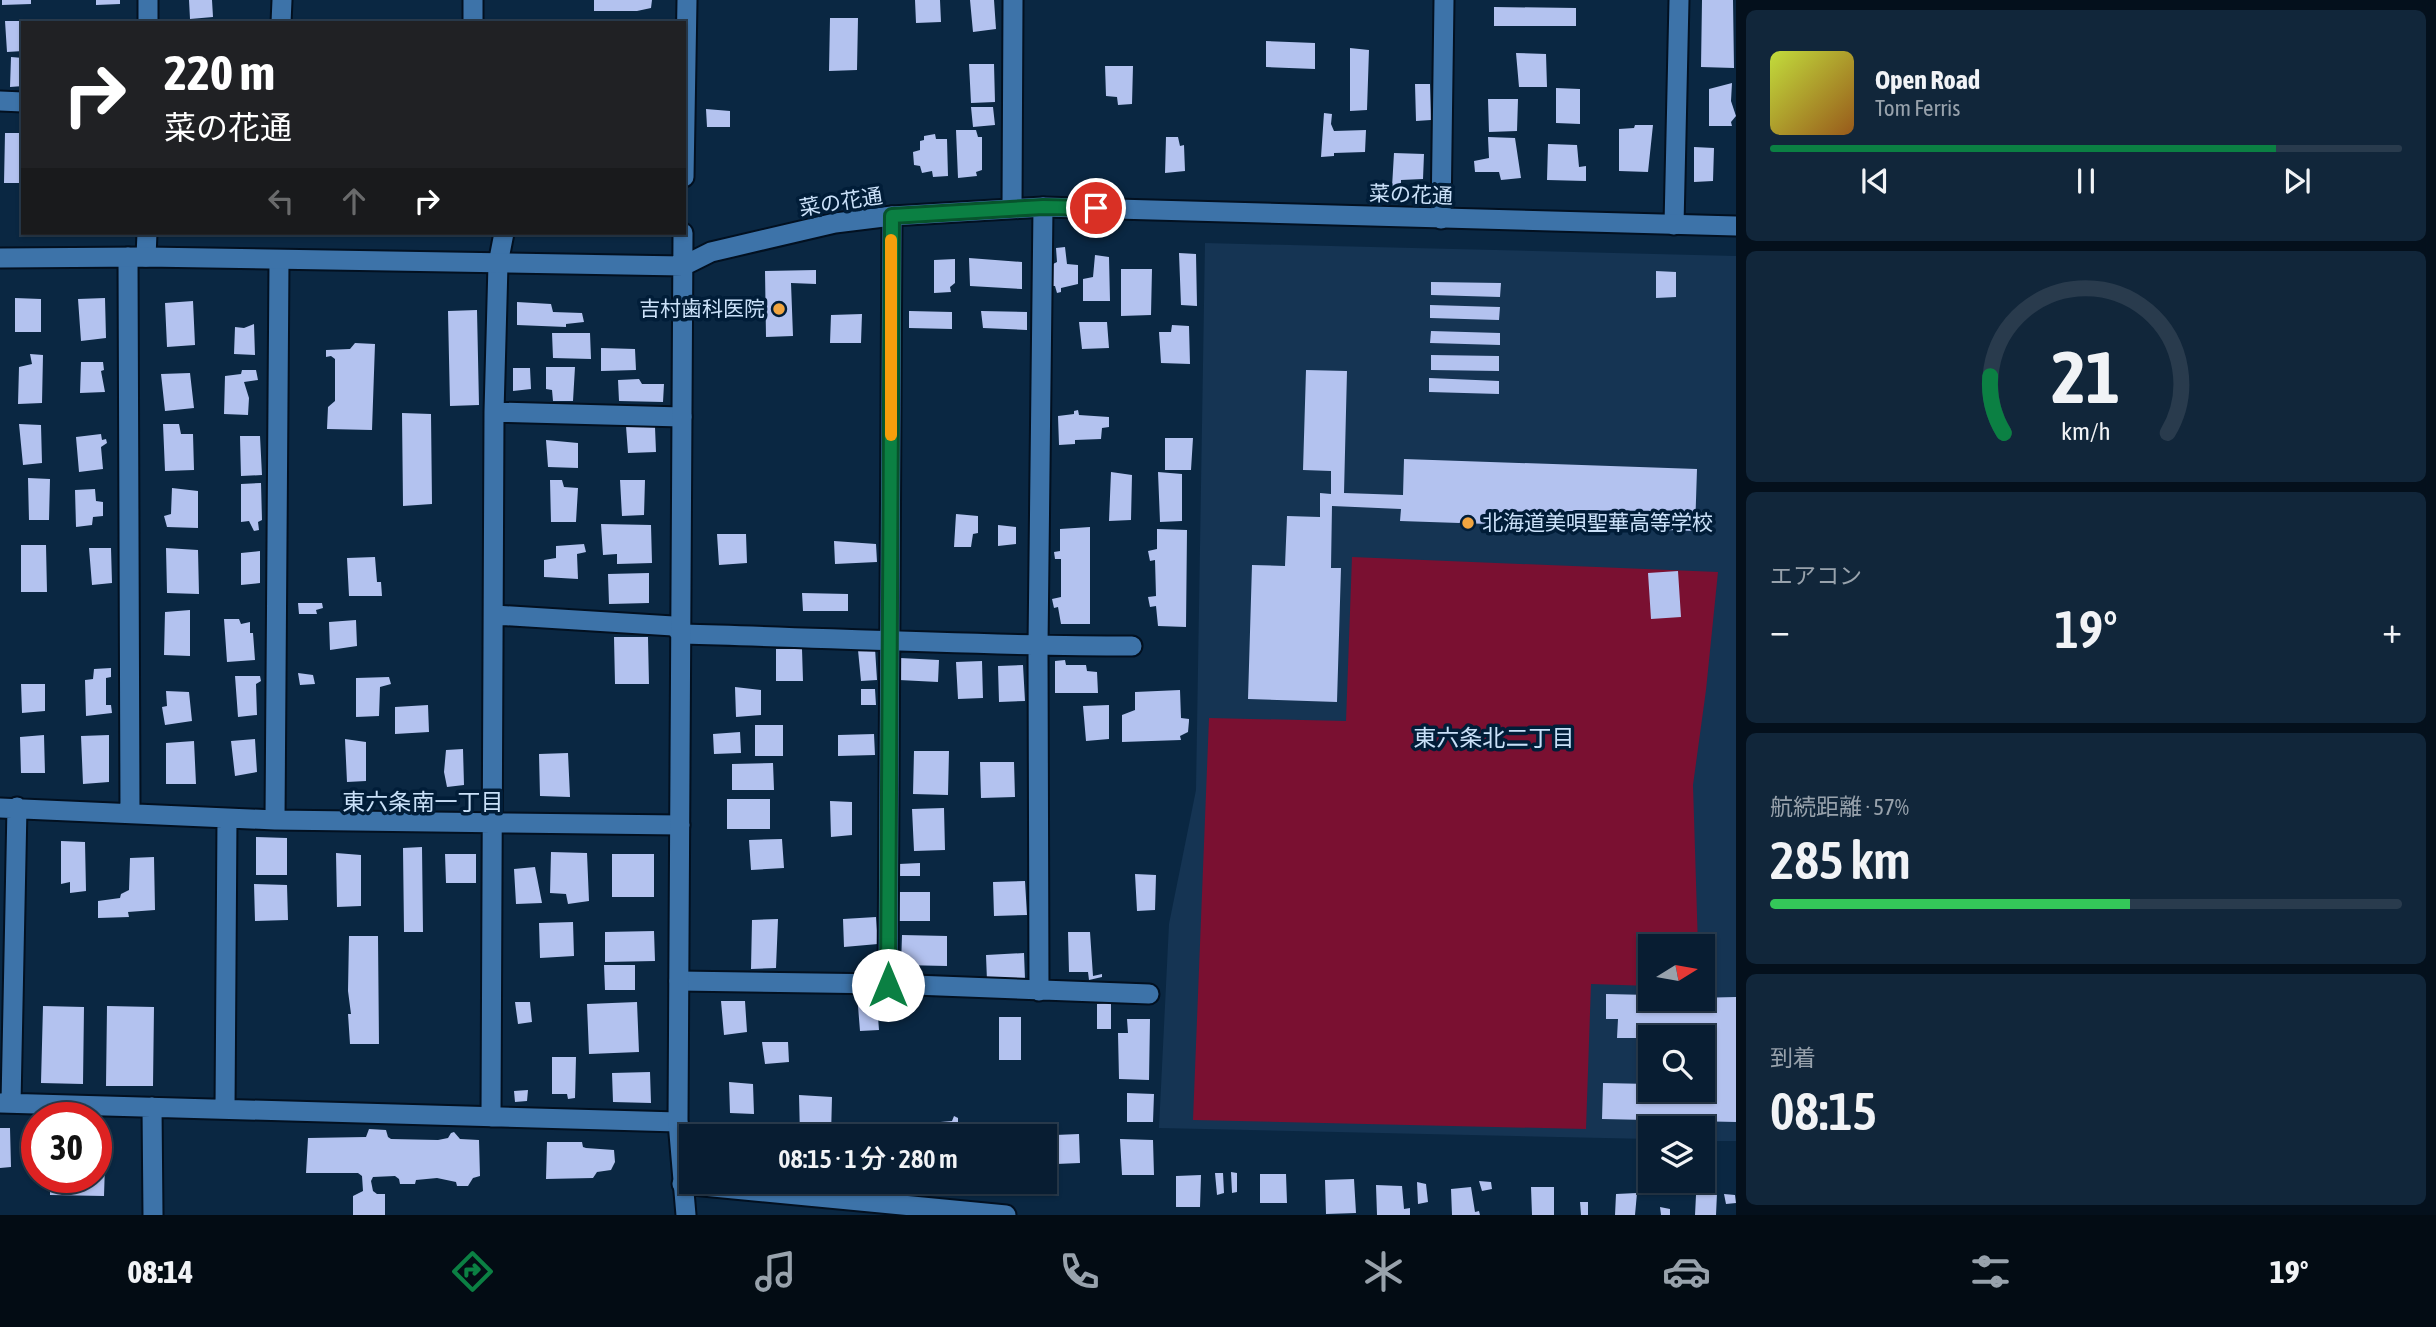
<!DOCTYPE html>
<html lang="ja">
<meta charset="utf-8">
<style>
:root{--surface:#081d32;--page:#11263a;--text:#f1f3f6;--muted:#98a2ac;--line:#293b4d;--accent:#0b8043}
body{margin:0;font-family:"Asap Condensed","Noto Sans JP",sans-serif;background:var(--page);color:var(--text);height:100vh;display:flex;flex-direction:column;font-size:26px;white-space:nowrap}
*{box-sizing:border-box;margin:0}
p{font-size:23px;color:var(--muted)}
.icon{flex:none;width:38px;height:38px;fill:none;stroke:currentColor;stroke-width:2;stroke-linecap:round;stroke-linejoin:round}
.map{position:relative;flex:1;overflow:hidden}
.side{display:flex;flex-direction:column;gap:10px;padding:10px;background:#04101c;width:700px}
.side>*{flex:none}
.hud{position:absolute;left:21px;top:21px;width:665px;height:214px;border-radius:0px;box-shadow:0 2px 5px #0004,0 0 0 2px var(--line);background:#202124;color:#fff;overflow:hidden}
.needle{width:46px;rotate:79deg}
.controls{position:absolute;left:1638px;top:934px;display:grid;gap:14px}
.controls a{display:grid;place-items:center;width:77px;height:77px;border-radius:0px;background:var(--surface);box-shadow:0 2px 5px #0004,0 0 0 2px var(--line);font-size:35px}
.speed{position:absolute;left:21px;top:1102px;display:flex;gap:14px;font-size:35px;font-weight:700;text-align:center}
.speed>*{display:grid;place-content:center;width:91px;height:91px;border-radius:50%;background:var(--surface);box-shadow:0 2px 5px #0004,0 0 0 2px var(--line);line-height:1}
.speed .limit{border:10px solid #d22;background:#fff;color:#111}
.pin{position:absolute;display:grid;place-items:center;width:60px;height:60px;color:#fff;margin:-30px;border:4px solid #fff;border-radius:50%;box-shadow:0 2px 7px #0007}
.me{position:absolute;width:77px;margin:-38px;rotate:0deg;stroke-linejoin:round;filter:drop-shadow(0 0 5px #0008)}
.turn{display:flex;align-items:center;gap:24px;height:147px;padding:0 28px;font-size:32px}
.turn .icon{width:91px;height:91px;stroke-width:2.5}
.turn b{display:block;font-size:49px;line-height:60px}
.lanes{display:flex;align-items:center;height:66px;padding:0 28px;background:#0003;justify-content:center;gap:35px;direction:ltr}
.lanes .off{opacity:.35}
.big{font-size:52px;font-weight:600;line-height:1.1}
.side .widget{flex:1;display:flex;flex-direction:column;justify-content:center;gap:10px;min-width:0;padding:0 24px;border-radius:10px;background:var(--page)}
.side .dial{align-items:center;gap:0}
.dial svg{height:182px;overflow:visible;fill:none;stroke:var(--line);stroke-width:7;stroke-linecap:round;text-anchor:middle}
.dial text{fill:var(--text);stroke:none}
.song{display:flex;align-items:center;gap:21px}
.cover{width:84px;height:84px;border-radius:10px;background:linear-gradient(135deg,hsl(70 70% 55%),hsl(30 70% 35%))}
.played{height:7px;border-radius:4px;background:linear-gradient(90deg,var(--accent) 80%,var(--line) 80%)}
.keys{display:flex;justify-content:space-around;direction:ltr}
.heat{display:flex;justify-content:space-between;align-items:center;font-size:38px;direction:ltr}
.charge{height:10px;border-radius:5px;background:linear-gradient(90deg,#34c759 57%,var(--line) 0)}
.trip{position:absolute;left:679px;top:1124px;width:378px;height:70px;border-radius:0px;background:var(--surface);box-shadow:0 2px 5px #0004,0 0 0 2px var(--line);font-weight:600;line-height:70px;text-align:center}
.menu{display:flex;height:112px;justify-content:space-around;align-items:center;background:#030c14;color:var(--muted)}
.menu .icon{width:49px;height:49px}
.menu .on{color:var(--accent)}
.menu b{font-size:32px;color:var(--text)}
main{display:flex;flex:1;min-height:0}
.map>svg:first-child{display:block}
.built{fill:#153453;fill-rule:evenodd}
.green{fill:#7a1031}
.building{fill:#b3c2ef}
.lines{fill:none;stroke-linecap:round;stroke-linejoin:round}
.minor-casing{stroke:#021020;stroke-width:23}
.tertiary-casing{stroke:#021020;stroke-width:23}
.minor{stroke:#3d73a9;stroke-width:19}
.tertiary{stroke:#3d73a9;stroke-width:19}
.route-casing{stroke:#07532c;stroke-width:18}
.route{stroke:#0b8043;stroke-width:12}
.slow{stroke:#f59e0b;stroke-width:12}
.poi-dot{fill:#f1a540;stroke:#011d38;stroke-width:2.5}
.labels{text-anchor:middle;stroke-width:7;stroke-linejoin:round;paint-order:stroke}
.street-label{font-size:21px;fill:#cbe1f9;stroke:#011d38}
.poi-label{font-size:21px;fill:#cbe1f9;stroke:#011d38;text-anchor:end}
.neighbourhood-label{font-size:23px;fill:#c9e0f8;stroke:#011d38}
</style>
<main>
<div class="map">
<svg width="1736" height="1215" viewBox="0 0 1736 1215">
<rect width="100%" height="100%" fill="#0a2742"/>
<path class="built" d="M1205 243 1736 256V1141H1703V1129H1650V1139L1159 1128 1169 924 1196 790ZM1650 947H1703V999H1650ZM1650 1038H1703V1090H1650Z"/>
<path class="green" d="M1352 557 1718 572 1706 690 1693 785 1698 947H1650V986L1591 984 1586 1129 1193 1120 1209 718 1346 721Z"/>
<path class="building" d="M2 0H31V4L2 5Z
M96 0H120V4L96 5Z
M189 0H212L213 17 190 19Z
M594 0H652L651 8 637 11H594Z
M915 0H940L941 22 916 23Z
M970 0H994L996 29 973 32Z
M1702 0H1733L1734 68 1701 67Z
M1494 7 1576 8V26H1494Z
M830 18H858L857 70 829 71Z
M5 21H23V51L7 52Z
M1266 41 1315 43V69L1266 67Z
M1350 48 1369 50 1367 110 1350 111Z
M1516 53 1546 54 1547 87H1519Z
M11 57 23 58V86L10 87Z
M969 64H994L995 102 971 103Z
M1105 66H1133L1132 104 1118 105 1117 97 1106 96Z
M1732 83 1731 101 1736 116 1731 122 1732 126H1709V89Z
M1415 84H1430L1431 120 1416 121Z
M1556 88 1580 89V124L1556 123Z
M1488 99H1518L1517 131 1489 132Z
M971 107H993L995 125 973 127Z
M706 109 730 111V127H707Z
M1324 113 1332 114 1331 124 1334 131 1366 130 1365 152 1334 153V156L1321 157Z
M1635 125H1653L1648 172 1619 171V129L1634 128Z
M956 130H976L978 137H982V170L976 172 977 176 958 178Z
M5 133H23V183H4Z
M935 134 936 139H947L948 176 933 177 932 171 922 173 920 166 914 165 913 152 920 150V141L924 140V136Z
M1166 137H1178L1180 146 1184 145 1185 171 1165 173Z
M1488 137 1515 138 1521 178 1501 180 1499 172H1475L1474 161 1489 158Z
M1548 144 1577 145 1579 167 1586 166V181L1547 180Z
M1694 147 1714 148 1713 181 1694 182Z
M1394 153 1424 154 1423 179 1401 180V187H1392Z
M1065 247 1067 264 1078 265V284L1061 288V292L1057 293 1055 286H1052L1051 265 1057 262 1056 248Z
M1179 253 1196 254 1197 306 1181 305Z
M1095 255 1109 257 1110 301H1083V279L1093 277Z
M969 258 1022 262V289L970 286Z
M955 259V283L950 287 951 292 934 293V260Z
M1121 269H1152L1151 315 1121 316Z
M816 270V284L791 283 793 336 766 337 765 271Z
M1656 271 1676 272V297L1656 298Z
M1431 282 1501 283 1500 297 1431 295Z
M15 298 41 299V332H15Z
M105 298 106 338 81 341 78 299Z
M193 301 195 345 167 347 165 303Z
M517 302 551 304 553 312 582 313 584 322 566 324V327L517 325Z
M1430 305 1500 307 1499 320 1430 318Z
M477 310 479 405 450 406 448 311Z
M909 311 952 312V329L909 328Z
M981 311 1027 312V330L983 328Z
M862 314 861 343H830L831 315Z
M1079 322H1107L1109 348 1082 349Z
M254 324 255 355 234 354 235 327 244 328Z
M1172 325 1189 326 1190 364 1161 363 1159 332H1171Z
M1431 331 1500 333V345L1430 343Z
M552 333H590L591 359 553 358Z
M355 343 375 344 372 430 327 429 328 407 335 401V359L331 356 326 357V350L350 349Z
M601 348 635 349 636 370 601 371Z
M30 354 43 355 42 403 18 404 19 367 32 364Z
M1431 355 1499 356V371L1431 370Z
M81 362H103L104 370 101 371 105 392 80 393Z
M546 367H575L573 401H553L552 390 546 389Z
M513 368H530L531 389 513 391Z
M242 370H256L258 380 244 382 249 398 248 415 224 414 225 376 241 374Z
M1306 370 1347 371 1344 493 1403 495 1404 459 1697 469 1695 531 1400 521 1401 509 1332 506 1331 568H1341L1337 702 1248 699 1252 565 1285 566 1287 516 1320 517V493L1331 494V471L1303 470Z
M190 373 194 408 165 411 161 374Z
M1429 378 1499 381V394L1429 392Z
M639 379 642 384H664L663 402 619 401 618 380Z
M1078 410 1079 415 1109 417V427L1102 428 1101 439 1075 440V444L1059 445 1058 416 1074 414V411Z
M402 413 431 414 432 504 403 506Z
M19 424 41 425 42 463 23 465Z
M163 424H179L181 434H193L194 470 165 471Z
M626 426 655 427 656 452 628 453Z
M101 434 102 440 106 439 107 443 101 447 103 469 79 472 76 437Z
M240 436H260L262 475 241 476Z
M1165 438H1193L1191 470H1165Z
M546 440 578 443V468L548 467Z
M1111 472 1132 475 1131 520 1109 521Z
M1158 472 1182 474V521L1160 522Z
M28 478 50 479 49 520H29Z
M550 480H562L564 487 578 488 576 522H551Z
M620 480H645L644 515 622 516Z
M261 483 262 520 258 522 259 530 254 531 249 521 241 522V484Z
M172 488 198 491V528L167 527 164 516 171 514Z
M95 489 96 501 103 502V516L93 517 92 525 76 527 75 490Z
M956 514 978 516V533L973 534 971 547H954Z
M601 524 651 525 652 563 617 564V554L603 555Z
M998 525 1016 527V544L998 546Z
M1090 527V624H1061L1058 607 1054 608 1052 599 1061 597V559H1055L1054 552 1060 551V529Z
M1157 529 1187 530 1186 627 1158 626 1156 606 1150 607 1148 597 1156 596 1155 560 1150 561 1148 551 1157 549Z
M717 534H746L747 563 719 565Z
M834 541 876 544 877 562 835 564Z
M584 544 586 552 577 554 578 579 544 577V560L556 558V546Z
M21 545H46L47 592H21Z
M89 548H111L112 583 92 585Z
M166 548 198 550 199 594 167 593Z
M260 551V583L241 585V553Z
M375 557 377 582H381L382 596H349L347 558Z
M1678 571 1681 617 1651 619 1648 573Z
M649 573V603L609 604 608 574Z
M802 593 848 594V611H803Z
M298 603H322L323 608 316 610 317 614H299Z
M190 610V656L164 655 165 612Z
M224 619H239L241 624 250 622V633H253L255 660 227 662Z
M356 620 357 646 330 650 329 622Z
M614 637H648L649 684H615Z
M875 648 877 680 861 681 858 650Z
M776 649H802L803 681H776Z
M900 658 939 660 938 682 899 680Z
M1065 660 1066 665H1086L1087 671 1097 672 1098 693H1055V661Z
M982 661 983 698 958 699 956 662Z
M1023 665 1025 701 999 702 998 666Z
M111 668V677L106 678V705H111L112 713 86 716 85 680 93 679 94 669Z
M298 673 313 675 315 684 300 685Z
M235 676H260L261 681 256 684 257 715 238 717Z
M389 677 391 684 380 687 379 716 356 717V678Z
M21 684H45V711L22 713Z
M735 687 761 690V715L736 717Z
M861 689H875L876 705H861Z
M1180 690 1181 718 1189 719V721L1188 732 1180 736 1181 740 1122 742V715L1135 710V692Z
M166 691 189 692 192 721 165 725 162 707 167 706Z
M428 705 429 732 395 734V707Z
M1109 705V739L1086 741 1083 706Z
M755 725H783V756H755Z
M740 732 741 753 714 754 713 734Z
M874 734 875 755 838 756V735Z
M44 735 45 773H21L20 737Z
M109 735V782L83 784 81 736Z
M255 739 257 772 235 776 231 741Z
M345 739 366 742V781L347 782Z
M194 741 196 784H166V743Z
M463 749 464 785 447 787 444 772 446 750Z
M914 751H949L948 795 913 794Z
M568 753 570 797 540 796 539 754Z
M980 762H1014L1015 797 981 798Z
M773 763 774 790H732V764Z
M727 799H770V829H727Z
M830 801 852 802V835L831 837Z
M944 808 945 850 914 851 912 809Z
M256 837 287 838V875H256Z
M782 839 784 868 751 870 749 840Z
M61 841 85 842 86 891 70 893V882L61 884Z
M422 847 423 932H404L403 848Z
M551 852 587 853 589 901 568 904 566 894 550 893Z
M336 853 361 855V906L337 907Z
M445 854H476V883H446Z
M612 854H654V897H612Z
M154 857 155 910 128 912 129 917 98 918V901L120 898 121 894 129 890 130 858Z
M920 863V876H899V864Z
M535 867 542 903 516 904 514 869Z
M1135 874 1156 875 1155 910 1137 911Z
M1025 881 1027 915 994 916 993 882Z
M254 884 287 885 288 920 255 921Z
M898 892H930V921H899Z
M876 917 878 944 844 947 843 919Z
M778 919 776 968 751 969 752 920Z
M573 922 574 956 540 958 539 923Z
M654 931 655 961 605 962V932Z
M1068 932H1090L1093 976 1102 974V977L1089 980 1088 972H1069Z
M902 935 947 936V966L901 965Z
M349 936H378L379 1044H350L348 1014H351L348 991Z
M1024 953 1025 979 987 981 986 955Z
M604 965H635V990H605Z
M1606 994 1650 995V999L1736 997V1122L1602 1119 1603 1083 1650 1084V1090H1703V1038H1617L1618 1019H1606Z
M721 1001H745L747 1032 724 1035Z
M515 1002H530L532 1022 518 1024Z
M637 1002 639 1052 589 1054 587 1004Z
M1111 1003V1029H1097V1004Z
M877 1004 879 1030 860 1031 858 1006Z
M43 1006 84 1007 83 1084 41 1083Z
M107 1006 154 1007 153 1086H106Z
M999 1017H1021V1060H999Z
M1127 1019H1150L1149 1080 1119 1079 1118 1033H1128Z
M762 1042H788L789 1062 765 1064Z
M552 1057H576L575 1098 568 1099 567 1094H552Z
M650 1072 651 1103 613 1102 612 1073Z
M729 1082 753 1084 754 1114 730 1113Z
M528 1090 527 1101 515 1102 514 1091Z
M1127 1093 1154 1094 1153 1122H1127Z
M799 1095 832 1097 831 1136H800Z
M954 1116 958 1118V1135L928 1136 929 1123 952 1121Z
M0 1128H10L11 1167 0 1168Z
M369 1129 386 1130 388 1137 391 1139 438 1140 448 1138 451 1133 454 1132 460 1139 479 1140 480 1176 473 1178 468 1186H457L456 1182 437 1178 416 1180 415 1184H400L399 1179 395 1176 373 1177 371 1181 373 1191 377 1194H385V1215H353V1196L363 1191 362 1176 358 1173H306L308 1138 366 1137Z
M719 1131 759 1133V1136H718Z
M96 1133H106L104 1196 50 1195V1178H96Z
M1079 1134 1080 1163 1056 1164 1055 1135Z
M1120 1139 1153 1140 1154 1175H1122Z
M547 1142H582L583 1147 586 1148 614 1150 615 1162 611 1170 597 1172 593 1178 546 1179Z
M1231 1172 1237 1173V1192L1232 1193Z
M1215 1173H1223L1224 1193 1217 1195Z
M1260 1174H1286L1287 1203H1260Z
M1201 1175 1200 1207H1176V1176Z
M1354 1179 1356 1213 1326 1214 1325 1180Z
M1479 1181 1491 1182 1492 1189 1482 1191Z
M1417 1182 1426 1184 1428 1202 1418 1204Z
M1376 1185 1402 1186 1404 1209 1410 1208V1215H1377Z
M1471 1187 1475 1212 1479 1211 1480 1215H1452L1451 1189Z
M1531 1187H1554V1215H1532Z
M1637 1193 1635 1215H1615L1616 1194Z
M1717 1193 1716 1215H1695L1696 1195Z
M1724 1194 1735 1195 1736 1203 1726 1204Z
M1580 1202H1588V1215H1581Z
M1660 1207 1670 1209V1215H1661Z"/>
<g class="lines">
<g class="minor-casing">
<path id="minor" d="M148 0V23
M281 23 282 0
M473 23V0
M0 101 23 102
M1012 208 1013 0
M1441 219 1444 0
M1674 225 1679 0
M128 257 130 813
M146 257 147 233
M494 412 682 417
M495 615 673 626 683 634C832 638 982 646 1132 646
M0 808 275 820 680 825
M275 820 279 261
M679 981 888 984 1149 994
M888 984 892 216
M1039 991 1038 646 1043 207
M0 1103 678 1122
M11 1103 17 807
M152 1107 153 1215
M225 1109 227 818
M491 1117 494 412 498 264 504 233
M682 1184 1006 1215"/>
</g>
<g class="tertiary-casing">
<path id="tertiary" d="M684 177 687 0
M683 233 678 1122 686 1215
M0 258 146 257 683 266 711 252 835 223 892 216 1043 207 1736 226"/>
</g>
<use href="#minor" class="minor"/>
<use href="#tertiary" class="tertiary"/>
</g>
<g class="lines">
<g class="route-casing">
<path id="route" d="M888 985 892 216 1043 207 1096 208"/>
</g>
<use href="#route" class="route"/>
<path class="slow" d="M891 435V240"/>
</g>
<g class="poi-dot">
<circle cx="779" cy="309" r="7"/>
<circle cx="1468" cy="523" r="7"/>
</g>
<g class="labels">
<g class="street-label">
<text transform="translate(1411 195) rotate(2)" y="7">菜の花通</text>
<text transform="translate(841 202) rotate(-9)" y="7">菜の花通</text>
</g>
<g class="poi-label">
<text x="765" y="316">吉村歯科医院</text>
<text x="1482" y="530" text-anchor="start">北海道美唄聖華高等学校</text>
</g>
<g class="neighbourhood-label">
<text x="1494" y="746">東六条北二丁目</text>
<text x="423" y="810">東六条南一丁目</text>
</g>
</g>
</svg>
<div class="controls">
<a><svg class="needle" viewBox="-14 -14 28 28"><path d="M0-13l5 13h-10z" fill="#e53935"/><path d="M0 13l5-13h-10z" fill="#98a2ac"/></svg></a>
<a><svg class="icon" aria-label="search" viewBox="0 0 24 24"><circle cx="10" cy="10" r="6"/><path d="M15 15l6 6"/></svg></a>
<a><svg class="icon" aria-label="layers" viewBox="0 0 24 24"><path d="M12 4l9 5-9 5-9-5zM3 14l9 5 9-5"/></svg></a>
</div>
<div class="speed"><div class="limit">30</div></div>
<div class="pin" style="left:1096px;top:208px;background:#d93025"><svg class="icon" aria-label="arrive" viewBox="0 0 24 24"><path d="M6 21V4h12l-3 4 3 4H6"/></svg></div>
<svg class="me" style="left:888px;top:985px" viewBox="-20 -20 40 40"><circle r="19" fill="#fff"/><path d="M0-13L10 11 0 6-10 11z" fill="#0b8043"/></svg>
<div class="trip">08:15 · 1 分 · 280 m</div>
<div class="hud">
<div class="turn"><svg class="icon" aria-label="right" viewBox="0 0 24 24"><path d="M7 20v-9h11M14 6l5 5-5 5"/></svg><div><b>220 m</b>菜の花通</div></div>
<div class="lanes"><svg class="icon off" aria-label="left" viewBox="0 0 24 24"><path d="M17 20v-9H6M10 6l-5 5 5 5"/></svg><svg class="icon off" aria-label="ahead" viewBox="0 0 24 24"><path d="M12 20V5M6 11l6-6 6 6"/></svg><svg class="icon" aria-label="right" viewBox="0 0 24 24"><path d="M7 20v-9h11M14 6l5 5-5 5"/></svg></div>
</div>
</div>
<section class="side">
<div class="widget">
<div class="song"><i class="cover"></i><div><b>Open Road</b><p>Tom Ferris</p></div></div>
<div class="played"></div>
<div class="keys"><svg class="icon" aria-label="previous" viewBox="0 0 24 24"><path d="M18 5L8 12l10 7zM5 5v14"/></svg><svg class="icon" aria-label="pause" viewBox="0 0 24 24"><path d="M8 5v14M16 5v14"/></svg><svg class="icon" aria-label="next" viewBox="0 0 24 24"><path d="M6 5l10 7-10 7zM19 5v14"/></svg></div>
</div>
<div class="widget dial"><svg viewBox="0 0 100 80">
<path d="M14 69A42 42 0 1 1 86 69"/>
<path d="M14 69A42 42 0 0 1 8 44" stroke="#0b8043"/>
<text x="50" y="56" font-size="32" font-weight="700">21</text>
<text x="50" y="72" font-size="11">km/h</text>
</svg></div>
<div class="widget"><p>エアコン</p>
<div class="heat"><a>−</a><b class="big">19°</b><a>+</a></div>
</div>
<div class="widget"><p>航続距離 · 57%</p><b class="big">285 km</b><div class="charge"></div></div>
<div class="widget"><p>到着</p><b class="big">08:15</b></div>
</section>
</main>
<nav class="menu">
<b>08:14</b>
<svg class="icon on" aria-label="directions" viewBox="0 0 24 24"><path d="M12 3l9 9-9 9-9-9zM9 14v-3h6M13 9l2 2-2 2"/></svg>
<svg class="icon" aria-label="music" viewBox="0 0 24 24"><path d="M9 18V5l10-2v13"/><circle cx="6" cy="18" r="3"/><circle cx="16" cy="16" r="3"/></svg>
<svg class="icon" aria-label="phone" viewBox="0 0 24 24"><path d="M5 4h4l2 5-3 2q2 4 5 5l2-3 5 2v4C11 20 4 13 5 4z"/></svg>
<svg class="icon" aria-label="climate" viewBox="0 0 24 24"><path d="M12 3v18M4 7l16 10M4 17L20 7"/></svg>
<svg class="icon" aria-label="car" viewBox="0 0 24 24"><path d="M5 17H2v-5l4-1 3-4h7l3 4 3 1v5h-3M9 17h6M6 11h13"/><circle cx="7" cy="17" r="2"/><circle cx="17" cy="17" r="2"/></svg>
<svg class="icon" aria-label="filters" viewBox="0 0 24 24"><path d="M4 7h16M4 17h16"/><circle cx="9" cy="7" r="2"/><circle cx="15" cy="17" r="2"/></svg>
<b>19°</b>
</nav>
